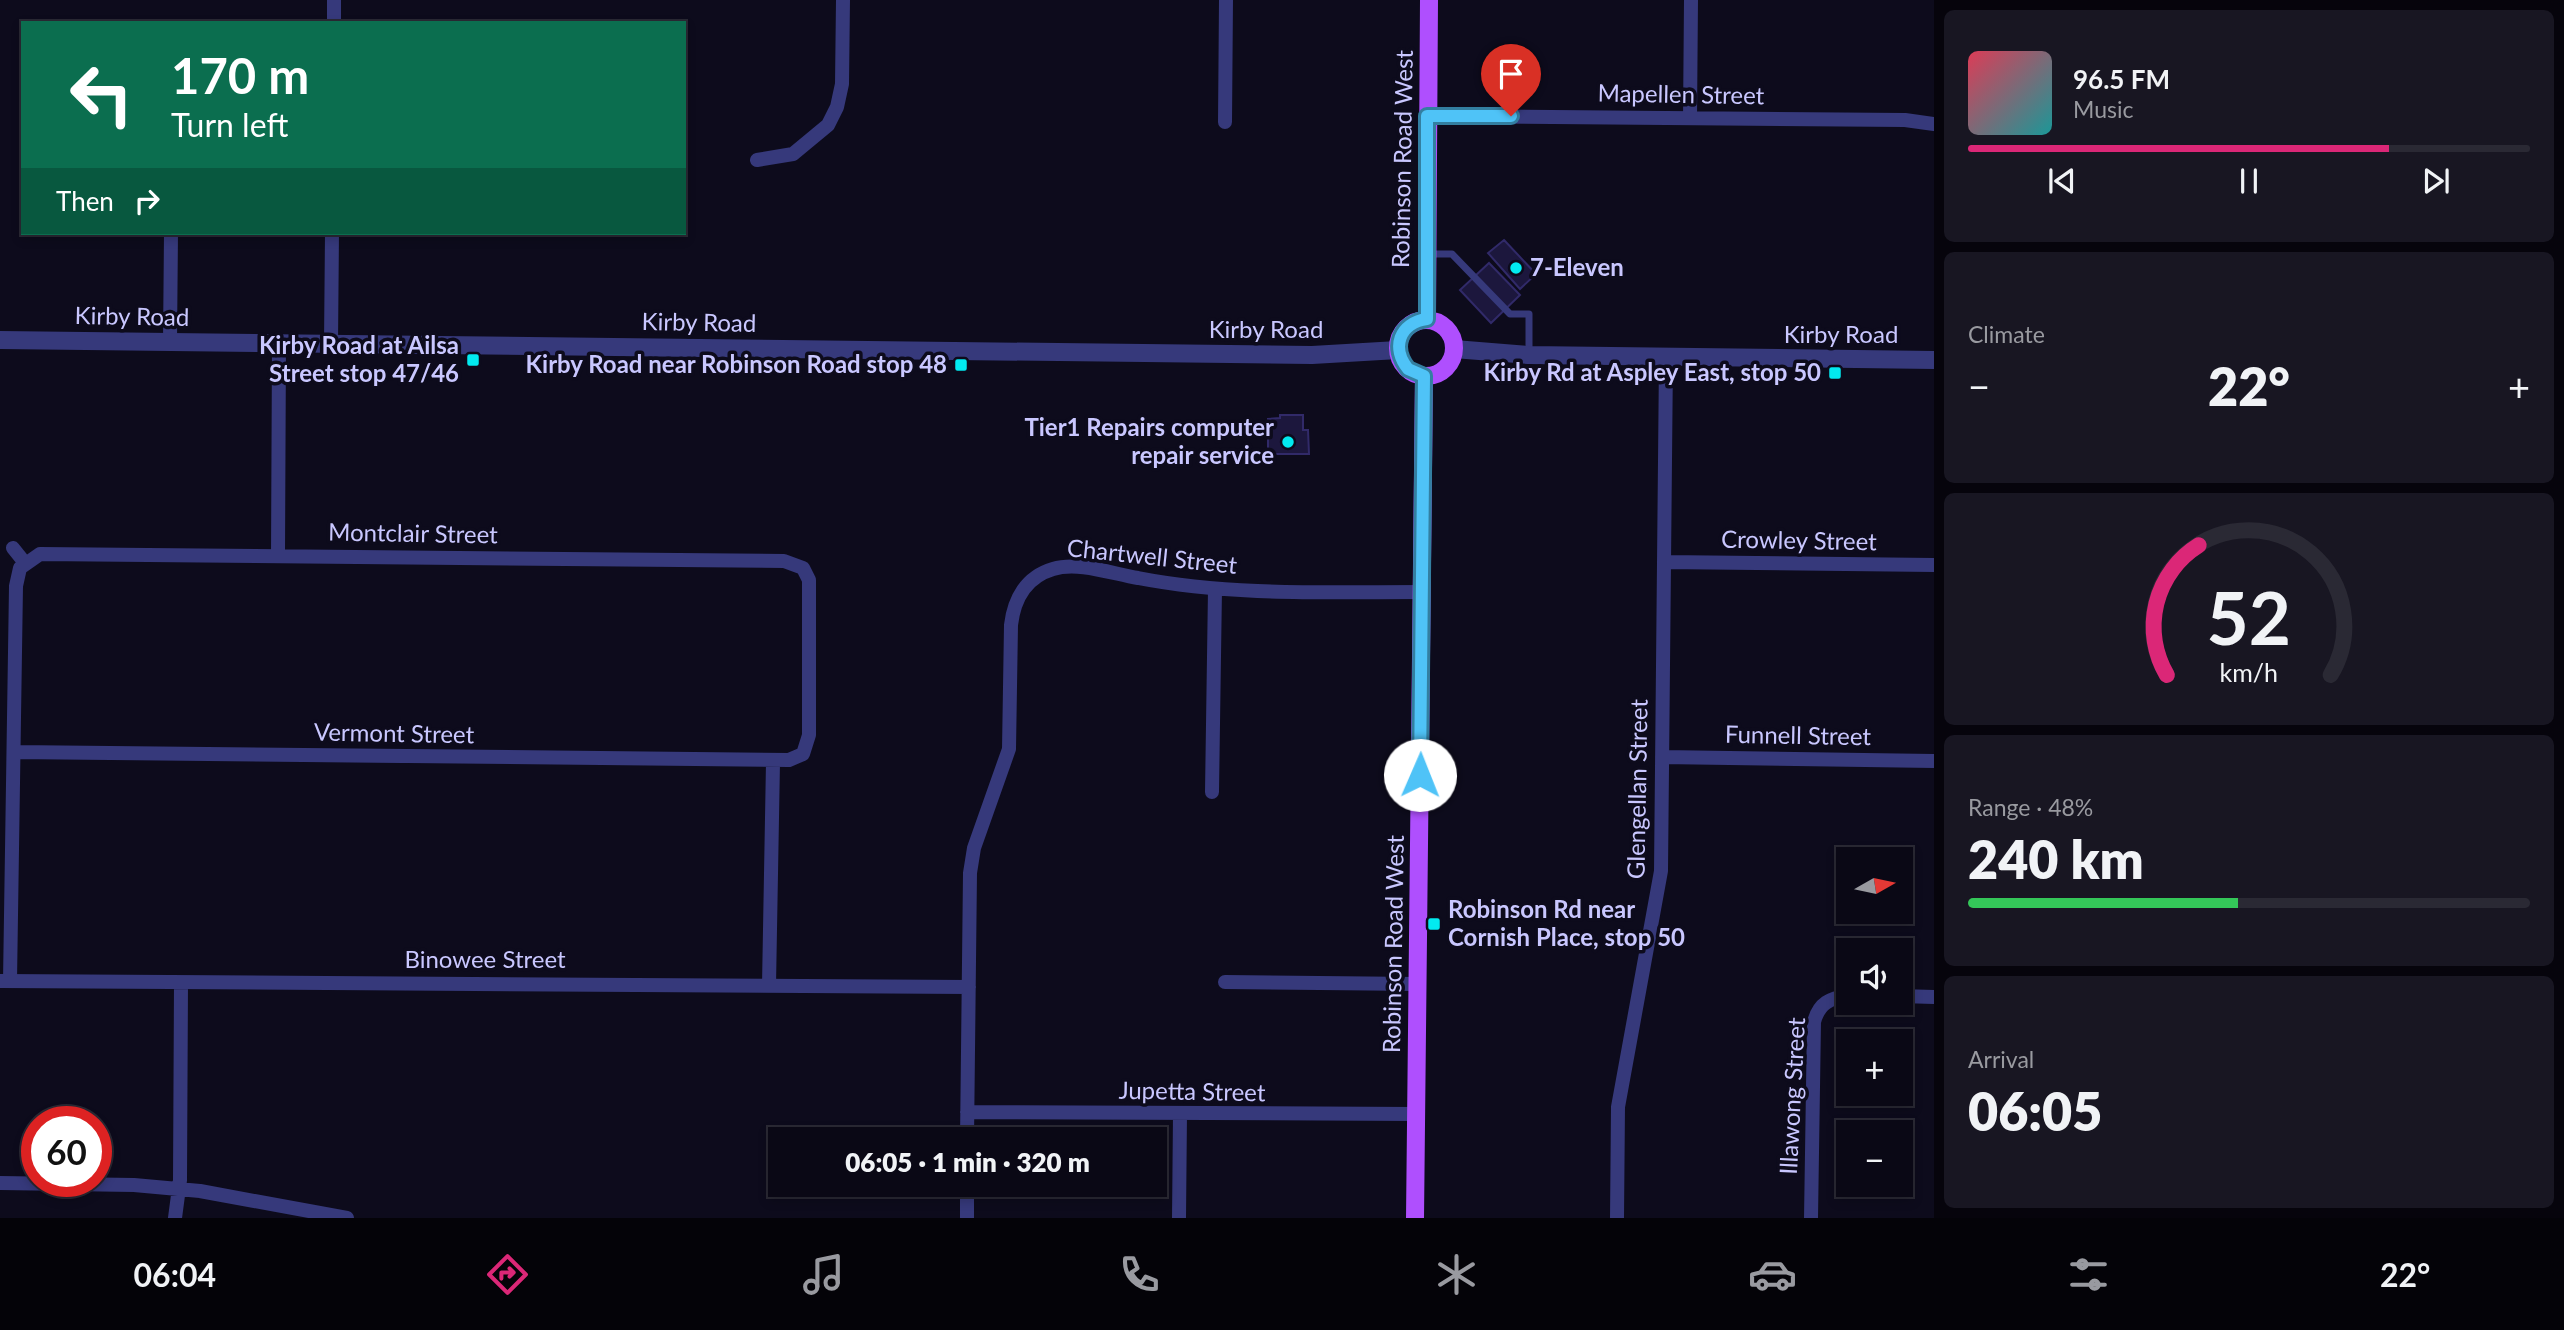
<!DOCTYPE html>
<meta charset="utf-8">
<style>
:root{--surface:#0a0815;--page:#181622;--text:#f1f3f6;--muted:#999aa0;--line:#2a2934;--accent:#db2777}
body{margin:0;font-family:Lato,sans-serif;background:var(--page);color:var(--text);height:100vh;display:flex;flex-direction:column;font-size:26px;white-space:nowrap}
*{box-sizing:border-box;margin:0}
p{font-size:23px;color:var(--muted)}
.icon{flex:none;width:38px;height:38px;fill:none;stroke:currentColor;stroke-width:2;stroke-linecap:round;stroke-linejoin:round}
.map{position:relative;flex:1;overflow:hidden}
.side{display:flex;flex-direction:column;gap:10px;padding:10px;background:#06040c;width:630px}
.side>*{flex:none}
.banner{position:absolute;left:21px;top:21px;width:665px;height:214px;border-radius:0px;box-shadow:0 4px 10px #0003,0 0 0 2px var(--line);background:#0b6e4f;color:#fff;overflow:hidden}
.needle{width:46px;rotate:81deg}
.fabs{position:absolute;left:1836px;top:847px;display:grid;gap:14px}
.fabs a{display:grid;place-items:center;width:77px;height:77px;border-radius:0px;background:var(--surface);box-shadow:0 4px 10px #0003,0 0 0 2px var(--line);font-size:35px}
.speed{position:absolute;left:21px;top:1106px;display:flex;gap:14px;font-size:35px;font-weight:700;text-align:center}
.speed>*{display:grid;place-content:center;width:91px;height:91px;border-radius:50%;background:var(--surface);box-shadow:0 4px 10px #0003,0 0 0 2px var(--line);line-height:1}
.speed .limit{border:10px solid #d22;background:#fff;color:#111}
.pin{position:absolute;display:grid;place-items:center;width:60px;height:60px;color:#fff;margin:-72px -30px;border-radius:50% 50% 50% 0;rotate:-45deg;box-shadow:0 0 7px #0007}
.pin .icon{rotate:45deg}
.me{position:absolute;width:77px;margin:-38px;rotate:1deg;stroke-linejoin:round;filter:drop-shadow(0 0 5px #0008)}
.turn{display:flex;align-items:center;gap:24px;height:147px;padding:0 35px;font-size:32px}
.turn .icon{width:91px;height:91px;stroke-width:2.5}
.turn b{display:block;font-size:49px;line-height:60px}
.then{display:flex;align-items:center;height:66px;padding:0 35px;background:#0003;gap:14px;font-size:26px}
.big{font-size:52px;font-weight:800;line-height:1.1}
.side .widget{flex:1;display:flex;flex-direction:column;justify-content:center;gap:10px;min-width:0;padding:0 24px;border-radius:10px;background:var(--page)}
.side .dial{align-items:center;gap:0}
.dial svg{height:182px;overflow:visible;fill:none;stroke:var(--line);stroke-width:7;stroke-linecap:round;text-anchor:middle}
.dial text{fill:var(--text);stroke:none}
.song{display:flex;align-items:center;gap:21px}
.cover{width:84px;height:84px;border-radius:10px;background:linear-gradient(135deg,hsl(350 70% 55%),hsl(180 70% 35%))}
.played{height:7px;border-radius:4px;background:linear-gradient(90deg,var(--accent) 75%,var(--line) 75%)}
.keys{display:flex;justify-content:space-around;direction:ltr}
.heat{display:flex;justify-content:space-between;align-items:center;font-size:38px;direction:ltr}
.charge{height:10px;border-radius:5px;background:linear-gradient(90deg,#34c759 48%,var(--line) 0)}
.trip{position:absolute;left:768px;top:1127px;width:399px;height:70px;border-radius:0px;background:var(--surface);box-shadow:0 4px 10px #0003,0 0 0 2px var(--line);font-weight:800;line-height:70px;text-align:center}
.menu{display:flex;height:112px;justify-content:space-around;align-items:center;background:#040308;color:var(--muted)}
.menu .icon{width:49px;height:49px}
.menu .on{color:var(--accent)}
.menu b{font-size:32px;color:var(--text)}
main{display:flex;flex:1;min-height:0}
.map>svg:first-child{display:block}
.building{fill:#1c173d;stroke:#312a69;stroke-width:2}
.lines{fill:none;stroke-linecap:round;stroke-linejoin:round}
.service{stroke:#36397b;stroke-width:7}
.minor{stroke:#36397b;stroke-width:14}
.tertiary{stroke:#36397b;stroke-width:18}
.primary{stroke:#af4ffe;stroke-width:18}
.route-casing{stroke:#337fa1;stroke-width:18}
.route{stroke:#4fc3f7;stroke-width:12}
.poi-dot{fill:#02eaf0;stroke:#0d0b1c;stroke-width:2.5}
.labels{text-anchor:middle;stroke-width:7;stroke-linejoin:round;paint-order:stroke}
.street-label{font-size:24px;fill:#c9c7ff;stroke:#0d0b1c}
.poi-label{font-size:24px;font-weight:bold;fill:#c9c7ff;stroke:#0d0b1c;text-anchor:end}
</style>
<main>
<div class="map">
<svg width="1934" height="1218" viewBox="0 0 1934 1218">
<rect width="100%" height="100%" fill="#0d0b1c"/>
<path class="building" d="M1504 240 1536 274 1520 289 1488 253Z
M1489 263 1520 295 1491 323 1460 290Z
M1280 415H1303V430H1308L1309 454H1268V419L1280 418Z"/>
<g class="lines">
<path class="service" d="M1427 254H1452L1510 314H1529V354"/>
<path class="minor" d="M334 0V23
M1427 116 1905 120 1934 124
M1690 118 1691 0
M1225 122 1226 0
M757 160 793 154 828 125 837 107 842 84 843 0
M170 342 171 233
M331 343 332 233
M13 548 25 563
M278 555 279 343
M1664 562 1934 565
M1662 757 1934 761
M1212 792 1215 589
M0 981 969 987
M10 981 16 586 20 568 40 554 784 561 803 568 809 580V735L803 754 789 760 14 752
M1225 982 1418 984
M769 985 773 762
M1900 996 1934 997
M967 1112 1416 1114
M967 1139 970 873 974 848 1009 749 1011 625C1014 599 1026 577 1053 569 1078 561 1113 574 1138 578 1231 596 1327 592 1422 592
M0 1183 134 1185 200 1191 347 1218
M175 1218 180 1180 181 984
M967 1218V1185
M1179 1218 1180 1114
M1617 1218 1618 1107 1661 871 1666 358
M1811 1218 1814 1022C1819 1003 1830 998 1848 996"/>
<path class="tertiary" d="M0 340 1312 355 1398 350
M1454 349 1528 355 1934 360"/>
<path class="primary" d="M1427 319 1429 0
M1398 348a28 28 0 1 1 56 0a28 28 0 1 1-56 0Z
M1415 1218 1424 376"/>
</g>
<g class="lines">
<g class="route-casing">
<path id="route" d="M1420 775 1424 376 1408 369C1391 348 1399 323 1427 319V116H1511"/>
</g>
<use href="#route" class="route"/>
</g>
<g class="poi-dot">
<circle cx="1516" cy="268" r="7"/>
<rect x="466" y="353" width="14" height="14" rx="3.5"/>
<rect x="954" y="358" width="14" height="14" rx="3.5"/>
<rect x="1828" y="366" width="14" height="14" rx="3.5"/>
<circle cx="1288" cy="442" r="7"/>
<rect x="1427" y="917" width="14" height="14" rx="3.5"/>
</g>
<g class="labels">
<g class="street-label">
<text transform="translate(1681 95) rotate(1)" y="8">Mapellen Street</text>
<text transform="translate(1403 159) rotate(-89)" y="8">Robinson Road West</text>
<text transform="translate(132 317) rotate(1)" y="8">Kirby Road</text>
<text transform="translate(699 323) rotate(1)" y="8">Kirby Road</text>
<text x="1266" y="338">Kirby Road</text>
<text x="1841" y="343">Kirby Road</text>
<text transform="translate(413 534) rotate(1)" y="8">Montclair Street</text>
<text transform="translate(1799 541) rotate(1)" y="8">Crowley Street</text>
<text transform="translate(1152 557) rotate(6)" y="8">Chartwell Street</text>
<text transform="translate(394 734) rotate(1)" y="8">Vermont Street</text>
<text transform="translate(1798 736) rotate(1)" y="8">Funnell Street</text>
<text transform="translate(1638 789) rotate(-89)" y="8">Glengellan Street</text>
<text transform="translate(1394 944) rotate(-89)" y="8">Robinson Road West</text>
<text x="485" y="968">Binowee Street</text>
<text transform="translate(1192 1092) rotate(1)" y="8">Jupetta Street</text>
<text transform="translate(1793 1096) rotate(-87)" y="8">Illawong Street</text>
</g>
<g class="poi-label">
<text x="1530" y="276" text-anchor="start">7-Eleven</text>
<text x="459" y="354">Kirby Road at Ailsa<tspan x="459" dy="28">Street stop 47/46</tspan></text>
<text x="947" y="373">Kirby Road near Robinson Road stop 48</text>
<text x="1821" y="381">Kirby Rd at Aspley East, stop 50</text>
<text x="1274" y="436">Tier1 Repairs computer<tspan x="1274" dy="28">repair service</tspan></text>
<text x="1448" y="918" text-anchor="start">Robinson Rd near<tspan x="1448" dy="28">Cornish Place, stop 50</tspan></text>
</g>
</g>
</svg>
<div class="fabs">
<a><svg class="needle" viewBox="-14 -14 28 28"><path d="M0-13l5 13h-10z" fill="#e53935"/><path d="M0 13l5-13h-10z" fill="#999aa0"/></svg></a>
<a><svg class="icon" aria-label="sound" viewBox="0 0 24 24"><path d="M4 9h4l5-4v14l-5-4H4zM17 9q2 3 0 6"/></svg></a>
<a>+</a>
<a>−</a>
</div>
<div class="speed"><div class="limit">60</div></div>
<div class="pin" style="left:1511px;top:116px;background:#d93025"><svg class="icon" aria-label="arrive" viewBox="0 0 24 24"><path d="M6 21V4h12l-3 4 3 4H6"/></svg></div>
<svg class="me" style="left:1420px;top:775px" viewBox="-20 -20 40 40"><circle r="19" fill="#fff"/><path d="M0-13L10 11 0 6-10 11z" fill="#4fc3f7"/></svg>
<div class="trip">06:05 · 1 min · 320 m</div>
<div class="banner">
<div class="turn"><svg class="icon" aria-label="left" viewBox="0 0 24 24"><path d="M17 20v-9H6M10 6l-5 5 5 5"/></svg><div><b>170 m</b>Turn left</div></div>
<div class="then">Then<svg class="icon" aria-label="right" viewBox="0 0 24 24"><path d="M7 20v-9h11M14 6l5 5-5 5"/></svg></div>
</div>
</div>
<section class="side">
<div class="widget">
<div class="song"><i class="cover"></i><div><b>96.5 FM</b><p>Music</p></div></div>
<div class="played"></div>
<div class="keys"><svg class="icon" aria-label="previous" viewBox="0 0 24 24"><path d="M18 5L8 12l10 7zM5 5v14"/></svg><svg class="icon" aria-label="pause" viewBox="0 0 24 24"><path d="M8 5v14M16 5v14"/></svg><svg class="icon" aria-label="next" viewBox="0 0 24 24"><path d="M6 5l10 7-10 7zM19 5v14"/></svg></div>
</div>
<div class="widget"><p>Climate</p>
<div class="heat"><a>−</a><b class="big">22°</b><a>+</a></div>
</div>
<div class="widget dial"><svg viewBox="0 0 100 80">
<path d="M14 69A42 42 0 1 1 86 69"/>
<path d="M14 69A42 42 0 0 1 28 12" stroke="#db2777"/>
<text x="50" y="56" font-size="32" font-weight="700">52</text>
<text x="50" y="72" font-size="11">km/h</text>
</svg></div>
<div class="widget"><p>Range · 48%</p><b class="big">240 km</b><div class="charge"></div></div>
<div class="widget"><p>Arrival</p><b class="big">06:05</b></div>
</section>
</main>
<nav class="menu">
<b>06:04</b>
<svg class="icon on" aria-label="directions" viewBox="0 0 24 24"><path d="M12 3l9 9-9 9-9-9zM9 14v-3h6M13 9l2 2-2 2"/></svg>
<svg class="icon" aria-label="music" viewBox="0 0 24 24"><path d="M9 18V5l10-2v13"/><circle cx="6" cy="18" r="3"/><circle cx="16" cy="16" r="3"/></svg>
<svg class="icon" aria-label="phone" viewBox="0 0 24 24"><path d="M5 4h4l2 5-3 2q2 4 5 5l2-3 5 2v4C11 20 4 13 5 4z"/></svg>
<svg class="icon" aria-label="climate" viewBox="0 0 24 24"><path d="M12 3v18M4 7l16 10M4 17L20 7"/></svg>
<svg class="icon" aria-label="car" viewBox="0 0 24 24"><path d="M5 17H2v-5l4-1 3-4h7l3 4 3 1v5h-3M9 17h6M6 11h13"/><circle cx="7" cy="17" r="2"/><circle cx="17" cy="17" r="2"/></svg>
<svg class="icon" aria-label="filters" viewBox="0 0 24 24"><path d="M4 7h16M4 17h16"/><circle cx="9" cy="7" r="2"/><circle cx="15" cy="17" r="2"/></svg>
<b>22°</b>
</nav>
